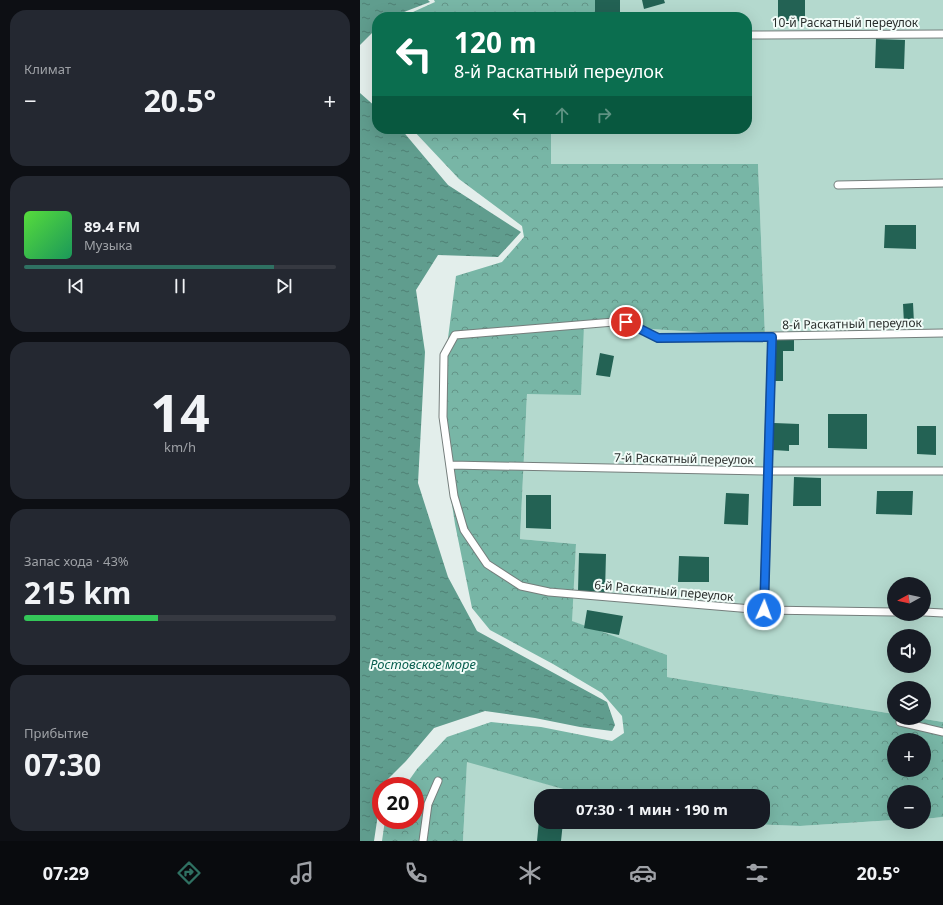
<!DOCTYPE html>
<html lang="ru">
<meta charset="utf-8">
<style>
:root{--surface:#171b24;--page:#242831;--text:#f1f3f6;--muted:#9ea1a6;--line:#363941;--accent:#2f7162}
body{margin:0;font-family:"Noto Sans",sans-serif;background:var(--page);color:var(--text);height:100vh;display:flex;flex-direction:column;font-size:15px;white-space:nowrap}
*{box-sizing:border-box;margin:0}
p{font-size:13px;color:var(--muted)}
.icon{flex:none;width:22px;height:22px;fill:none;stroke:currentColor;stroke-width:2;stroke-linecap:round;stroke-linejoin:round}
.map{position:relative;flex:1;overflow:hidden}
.sheet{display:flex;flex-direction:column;gap:10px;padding:10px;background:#0d0f14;width:360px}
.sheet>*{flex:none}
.banner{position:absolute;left:12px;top:12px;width:380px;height:122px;border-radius:16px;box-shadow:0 4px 16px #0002;background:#0b6e4f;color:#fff;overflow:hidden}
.needle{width:26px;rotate:262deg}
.buttons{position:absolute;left:527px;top:577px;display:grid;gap:8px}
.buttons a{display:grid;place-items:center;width:44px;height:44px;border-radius:50%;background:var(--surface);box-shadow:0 4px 16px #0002;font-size:20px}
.speed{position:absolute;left:12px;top:777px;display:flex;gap:8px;font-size:20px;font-weight:700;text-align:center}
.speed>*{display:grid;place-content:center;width:52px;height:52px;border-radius:50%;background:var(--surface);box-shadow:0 4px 16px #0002;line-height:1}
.speed .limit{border:6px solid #d22;background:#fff;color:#111}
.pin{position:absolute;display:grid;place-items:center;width:34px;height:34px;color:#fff;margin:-17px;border:2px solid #fff;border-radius:50%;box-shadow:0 1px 4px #0007}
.me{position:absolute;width:44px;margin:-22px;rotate:2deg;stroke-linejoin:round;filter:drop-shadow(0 0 3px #0008)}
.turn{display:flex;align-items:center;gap:14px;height:84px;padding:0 16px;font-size:18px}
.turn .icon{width:52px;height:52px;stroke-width:2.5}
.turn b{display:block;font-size:28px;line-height:34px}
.lanes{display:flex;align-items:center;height:38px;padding:0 16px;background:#0003;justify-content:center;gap:20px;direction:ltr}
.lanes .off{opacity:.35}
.big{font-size:30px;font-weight:700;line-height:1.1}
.sheet .widget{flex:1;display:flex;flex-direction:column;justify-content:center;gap:6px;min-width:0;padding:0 14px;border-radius:16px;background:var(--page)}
.sheet .dial{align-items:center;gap:0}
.dial b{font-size:52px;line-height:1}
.song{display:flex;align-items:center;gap:12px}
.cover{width:48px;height:48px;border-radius:6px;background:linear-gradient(135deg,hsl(110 70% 55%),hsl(150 70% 35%))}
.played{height:4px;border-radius:2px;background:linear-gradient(90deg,var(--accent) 80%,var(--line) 80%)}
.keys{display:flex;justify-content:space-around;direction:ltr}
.heat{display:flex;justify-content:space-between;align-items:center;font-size:22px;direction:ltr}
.charge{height:6px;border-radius:3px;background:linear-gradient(90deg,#34c759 43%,var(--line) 0)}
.trip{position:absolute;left:174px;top:789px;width:236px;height:40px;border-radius:16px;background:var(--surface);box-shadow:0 4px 16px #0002;font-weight:700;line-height:40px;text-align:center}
.dock{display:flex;height:64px;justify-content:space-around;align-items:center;background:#090b0e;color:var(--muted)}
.dock .icon{width:28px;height:28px}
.dock .on{color:var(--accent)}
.dock b{font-size:18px;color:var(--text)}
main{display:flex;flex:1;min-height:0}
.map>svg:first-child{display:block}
.green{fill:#b4d9ce;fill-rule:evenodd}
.forest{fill:url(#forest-crowns);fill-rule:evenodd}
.water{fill:url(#water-ripples)}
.building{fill:#236254}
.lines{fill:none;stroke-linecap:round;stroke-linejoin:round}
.lane-casing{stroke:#757e7c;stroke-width:9}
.lane{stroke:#fff;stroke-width:7}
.route-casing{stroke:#114b97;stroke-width:10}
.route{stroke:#1a73e8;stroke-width:7}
.labels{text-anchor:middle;stroke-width:4;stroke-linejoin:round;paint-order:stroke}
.street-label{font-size:12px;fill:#2a2e2c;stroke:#f1fcf8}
.water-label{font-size:13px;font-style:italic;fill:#075e4e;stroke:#f1fcf8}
</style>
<main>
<section class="sheet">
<div class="widget"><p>Климат</p>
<div class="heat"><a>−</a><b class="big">20.5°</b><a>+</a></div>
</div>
<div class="widget">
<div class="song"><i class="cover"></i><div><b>89.4 FM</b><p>Музыка</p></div></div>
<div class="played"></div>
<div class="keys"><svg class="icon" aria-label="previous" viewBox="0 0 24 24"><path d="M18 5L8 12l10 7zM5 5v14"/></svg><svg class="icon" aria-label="pause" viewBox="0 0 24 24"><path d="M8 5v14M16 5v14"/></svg><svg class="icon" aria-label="next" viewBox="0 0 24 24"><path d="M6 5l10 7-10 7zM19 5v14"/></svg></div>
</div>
<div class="widget dial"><b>14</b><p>km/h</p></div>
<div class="widget"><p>Запас хода · 43%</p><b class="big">215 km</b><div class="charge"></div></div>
<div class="widget"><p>Прибытие</p><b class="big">07:30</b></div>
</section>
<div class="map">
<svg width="583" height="841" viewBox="0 0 583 841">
<defs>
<pattern id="forest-crowns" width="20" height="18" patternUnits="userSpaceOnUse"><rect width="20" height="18" fill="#78b6a6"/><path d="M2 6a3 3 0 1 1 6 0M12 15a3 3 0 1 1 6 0" fill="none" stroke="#639487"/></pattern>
<pattern id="water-ripples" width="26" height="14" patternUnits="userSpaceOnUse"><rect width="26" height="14" fill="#609d8e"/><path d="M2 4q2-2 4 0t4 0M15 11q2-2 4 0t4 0" fill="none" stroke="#4f8074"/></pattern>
</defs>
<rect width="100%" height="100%" fill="#e3eeeb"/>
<path class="green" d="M235 0H583V722L558 718H564V688H534V714L307 677 306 655 211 621 216 544 160 539 167 394 224 325 405 336 398 164H191V129H387V17H235ZM534 584H564V614H534ZM534 636H564V666H534Z
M107 761 228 796H181V822H345L440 826 534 820V822H564V819L583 817V841H103Z"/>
<path class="forest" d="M74 0H235V17H42L75 2Z
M52 129H191V164H398L405 336 224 325 221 395 167 394 160 539 216 544 212 621 307 655V677L534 714V718H558L583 722V817L564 819V792H534V820L440 826 345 822H403V796H228L107 762 103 841H22L25 820H55V786H45L57 769 87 737 131 722 181 727 252 741 264 733 262 716 242 693 193 664 130 630 112 608 95 524 83 446V377L96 276 142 262 164 237 162 226 99 179ZM534 740H564V770H534Z"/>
<path class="water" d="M0 0H68L70 2 31 17H17V28L0 45Z
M0 93 17 108V129H41L88 185 161 232 138 257 78 255 56 290 65 352 58 483 88 577 117 631 247 702 255 725 252 731 220 727 175 718 125 711 74 728 46 761 21 786V794L14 841H0Z"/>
<path class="building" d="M235 0H260V17H235Z
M282 0H304L305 3 284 9Z
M418 0H445V21L418 22Z
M516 39 545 40 544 69 515 68Z
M525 225H556V249L524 248Z
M553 303 554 323 544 324 543 304Z
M414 340H434V351H423V381H414Z
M240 353 254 356 250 377 236 375Z
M468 414H507V449L468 448Z
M414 423 439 424V445H429V451L413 450Z
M557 426H576V455L557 454Z
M434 477 461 478V506H433Z
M517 491H553L552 515 516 514Z
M366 493 389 494 388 525 364 524Z
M166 495H191V529L166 528Z
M219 553 246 554 245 592 218 591Z
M319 556 349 557V582H318Z
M227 610 263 616 259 635 224 628Z
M179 820H181V822H203L201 841H177Z"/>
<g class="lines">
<g class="lane-casing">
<path id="lane" d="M387 35 583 34
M478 185 583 183
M90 465 408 471H583
M404 610 412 337
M534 612 404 610 189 592 161 586 127 564 104 530 94 496 83 417 84 355 95 335 266 321 298 338 583 333
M564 612 583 613
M540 722 583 732
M63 841 68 804 78 781"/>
</g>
<use href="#lane" class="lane"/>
</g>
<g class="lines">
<g class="route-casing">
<path id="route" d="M266 322 298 338 412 337 404 610"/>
</g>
<use href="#route" class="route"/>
</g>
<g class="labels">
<g class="street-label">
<text x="485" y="27">10-й Раскатный переулок</text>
<text transform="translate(492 324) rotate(-1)" y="4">8-й Раскатный переулок</text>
<text transform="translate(324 459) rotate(1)" y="4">7-й Раскатный переулок</text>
<text transform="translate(304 591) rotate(5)" y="4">6-й Раскатный переулок</text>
</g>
<g class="water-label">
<text x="63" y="669">Ростовское море</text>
</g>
</g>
</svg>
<div class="buttons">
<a><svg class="needle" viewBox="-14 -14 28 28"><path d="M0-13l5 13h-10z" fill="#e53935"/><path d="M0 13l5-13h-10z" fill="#9ea1a6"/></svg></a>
<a><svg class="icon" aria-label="sound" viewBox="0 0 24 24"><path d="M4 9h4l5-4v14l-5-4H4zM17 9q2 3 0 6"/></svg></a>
<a><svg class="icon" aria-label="layers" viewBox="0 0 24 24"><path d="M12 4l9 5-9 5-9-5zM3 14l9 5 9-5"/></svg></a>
<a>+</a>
<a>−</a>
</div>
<div class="speed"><div class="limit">20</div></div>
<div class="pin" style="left:266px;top:322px;background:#d93025"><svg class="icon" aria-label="arrive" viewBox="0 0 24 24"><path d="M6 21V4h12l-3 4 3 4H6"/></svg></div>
<svg class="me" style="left:404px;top:610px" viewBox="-20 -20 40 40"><circle r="17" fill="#1a73e8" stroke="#fff" stroke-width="3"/><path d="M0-11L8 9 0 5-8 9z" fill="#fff"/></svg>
<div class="trip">07:30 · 1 мин · 190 m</div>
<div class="banner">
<div class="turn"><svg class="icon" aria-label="left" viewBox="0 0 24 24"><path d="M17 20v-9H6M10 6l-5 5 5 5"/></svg><div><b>120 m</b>8-й Раскатный переулок</div></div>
<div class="lanes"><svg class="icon" aria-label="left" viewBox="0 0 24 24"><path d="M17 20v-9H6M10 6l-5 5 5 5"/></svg><svg class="icon off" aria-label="ahead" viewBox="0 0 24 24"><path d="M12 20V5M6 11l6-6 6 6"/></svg><svg class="icon off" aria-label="right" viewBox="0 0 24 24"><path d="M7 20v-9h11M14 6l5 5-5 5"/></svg></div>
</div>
</div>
</main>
<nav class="dock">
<b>07:29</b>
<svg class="icon on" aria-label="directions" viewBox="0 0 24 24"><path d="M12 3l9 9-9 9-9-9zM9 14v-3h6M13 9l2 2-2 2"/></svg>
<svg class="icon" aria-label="music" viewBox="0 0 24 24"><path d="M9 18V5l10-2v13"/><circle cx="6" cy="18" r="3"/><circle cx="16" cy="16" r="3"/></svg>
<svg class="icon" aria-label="phone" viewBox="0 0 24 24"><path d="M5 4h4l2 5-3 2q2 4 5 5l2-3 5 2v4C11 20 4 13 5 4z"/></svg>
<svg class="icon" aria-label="climate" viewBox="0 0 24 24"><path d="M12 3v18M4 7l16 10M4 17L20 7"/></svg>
<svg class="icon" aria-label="car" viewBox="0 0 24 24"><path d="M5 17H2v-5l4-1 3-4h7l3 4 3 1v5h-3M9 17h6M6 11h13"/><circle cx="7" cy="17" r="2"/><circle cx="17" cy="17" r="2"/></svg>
<svg class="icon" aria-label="filters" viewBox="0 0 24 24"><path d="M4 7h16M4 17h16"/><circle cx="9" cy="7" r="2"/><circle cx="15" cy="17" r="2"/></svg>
<b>20.5°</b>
</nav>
